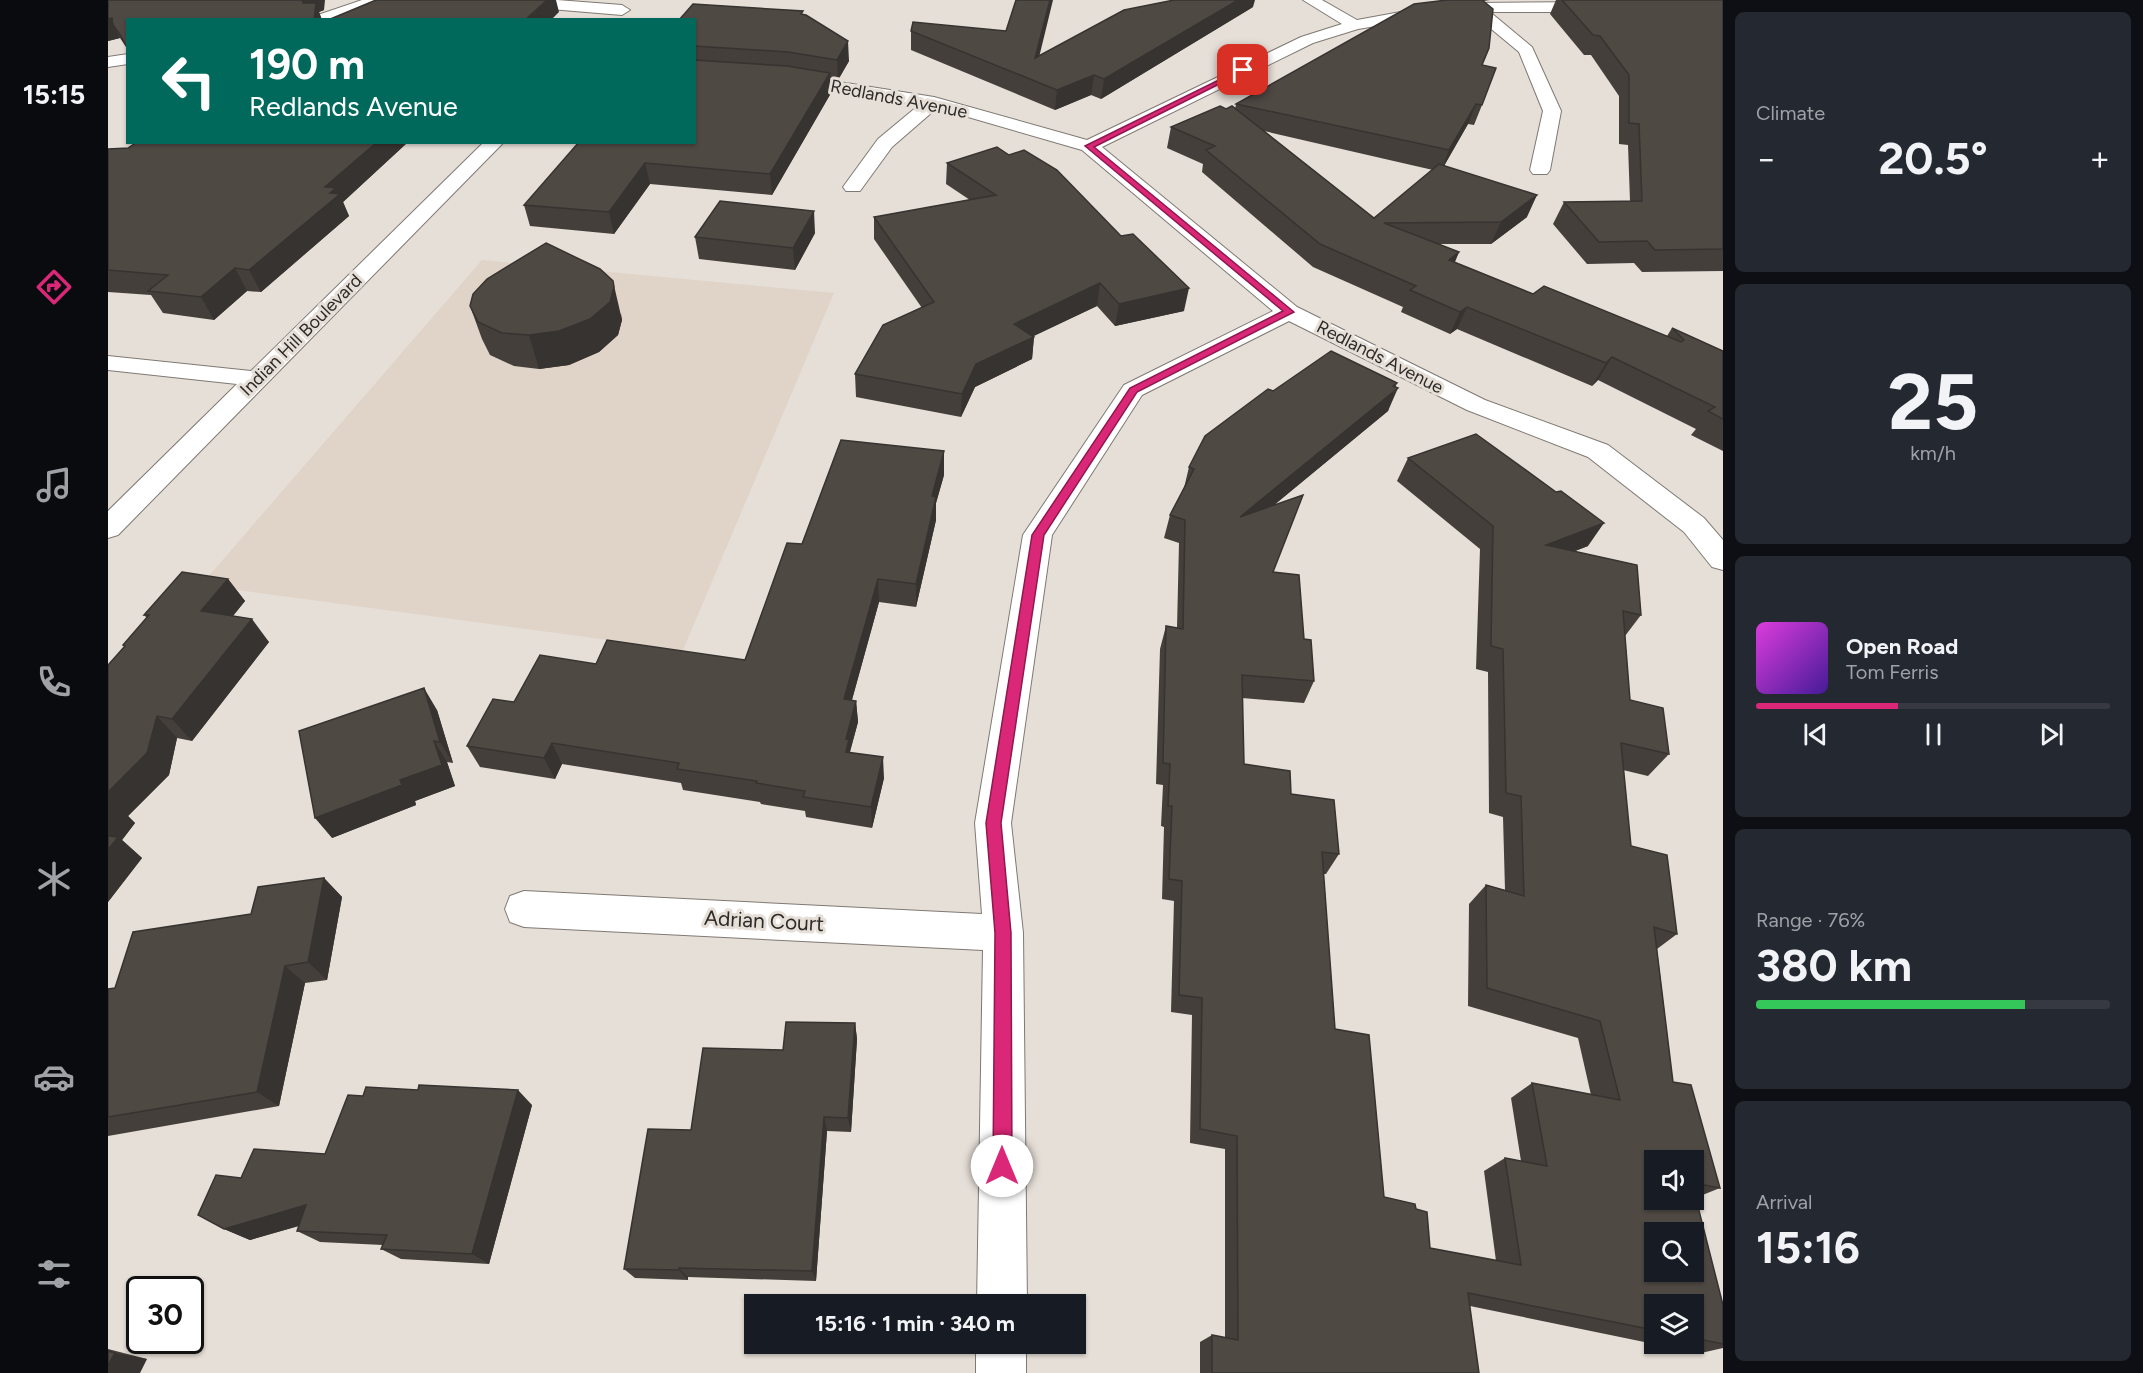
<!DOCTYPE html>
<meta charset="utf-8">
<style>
:root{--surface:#171b24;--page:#242831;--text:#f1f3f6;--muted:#9ea1a6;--line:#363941;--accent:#db2777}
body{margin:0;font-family:Figtree,sans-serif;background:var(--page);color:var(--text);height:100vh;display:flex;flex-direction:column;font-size:22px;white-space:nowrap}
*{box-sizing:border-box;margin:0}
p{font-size:20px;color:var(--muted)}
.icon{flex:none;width:33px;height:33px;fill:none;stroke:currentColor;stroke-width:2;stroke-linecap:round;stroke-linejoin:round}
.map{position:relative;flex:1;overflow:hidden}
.side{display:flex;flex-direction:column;gap:12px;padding:12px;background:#0d0f14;width:420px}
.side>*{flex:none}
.banner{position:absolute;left:18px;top:18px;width:570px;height:126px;border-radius:0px;box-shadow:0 2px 4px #0004;background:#00695c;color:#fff;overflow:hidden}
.controls{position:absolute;left:1536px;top:1150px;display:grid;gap:12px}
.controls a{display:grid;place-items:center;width:60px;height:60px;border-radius:0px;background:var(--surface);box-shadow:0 2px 4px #0004;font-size:30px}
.speed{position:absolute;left:18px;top:1276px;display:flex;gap:12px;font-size:30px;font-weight:700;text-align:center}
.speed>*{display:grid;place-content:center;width:78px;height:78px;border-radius:50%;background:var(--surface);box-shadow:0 2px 4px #0004;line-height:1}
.speed .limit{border:3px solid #111;border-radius:9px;background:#fff;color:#111}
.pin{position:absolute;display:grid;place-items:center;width:51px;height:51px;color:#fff;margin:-26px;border-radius:12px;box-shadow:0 3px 9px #0006}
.me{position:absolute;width:66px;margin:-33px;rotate:0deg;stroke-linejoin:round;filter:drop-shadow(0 0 4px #0008)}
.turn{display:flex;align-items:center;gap:21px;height:126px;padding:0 24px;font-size:27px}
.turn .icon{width:78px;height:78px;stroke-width:2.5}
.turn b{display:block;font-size:42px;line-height:51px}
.big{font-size:45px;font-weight:700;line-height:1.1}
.side .card{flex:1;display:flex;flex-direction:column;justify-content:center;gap:9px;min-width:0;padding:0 21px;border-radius:9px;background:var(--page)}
.side .dial{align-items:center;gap:0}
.dial b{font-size:78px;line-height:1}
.song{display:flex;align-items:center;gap:18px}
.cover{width:72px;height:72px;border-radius:9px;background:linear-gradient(135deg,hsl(300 70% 55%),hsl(260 70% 35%))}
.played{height:6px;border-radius:3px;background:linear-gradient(90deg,var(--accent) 40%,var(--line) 40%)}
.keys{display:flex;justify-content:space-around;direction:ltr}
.heat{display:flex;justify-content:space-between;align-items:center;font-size:33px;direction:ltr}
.charge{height:9px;border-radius:4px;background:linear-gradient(90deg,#34c759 76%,var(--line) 0)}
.trip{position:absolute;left:636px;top:1294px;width:342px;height:60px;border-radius:0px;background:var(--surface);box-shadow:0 2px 4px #0004;font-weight:700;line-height:60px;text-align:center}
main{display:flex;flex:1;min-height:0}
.tabs{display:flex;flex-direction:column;width:108px;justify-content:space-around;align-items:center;background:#090b0e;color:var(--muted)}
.tabs .icon{width:42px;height:42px}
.tabs .active{color:var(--accent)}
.tabs b{font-size:27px;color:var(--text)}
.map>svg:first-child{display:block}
.built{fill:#e0d3c7}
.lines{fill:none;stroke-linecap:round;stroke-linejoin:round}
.minor-casing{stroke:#7f7973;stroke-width:2}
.minor{fill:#fff;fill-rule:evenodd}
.wall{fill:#443f3a;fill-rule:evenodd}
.shaded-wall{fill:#373330}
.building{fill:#4f4944;stroke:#373330;stroke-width:1.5;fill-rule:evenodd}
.route{fill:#db2777;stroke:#8e194d;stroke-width:1.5}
.labels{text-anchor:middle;stroke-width:6;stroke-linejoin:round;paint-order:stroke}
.far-street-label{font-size:18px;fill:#2d2a28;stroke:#e6dfd8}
.street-label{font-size:21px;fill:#2d2a28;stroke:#e6dfd8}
</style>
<main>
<nav class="tabs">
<b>15:15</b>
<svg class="icon active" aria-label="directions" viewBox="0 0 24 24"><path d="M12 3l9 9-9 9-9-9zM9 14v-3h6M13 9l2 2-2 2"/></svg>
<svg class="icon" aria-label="music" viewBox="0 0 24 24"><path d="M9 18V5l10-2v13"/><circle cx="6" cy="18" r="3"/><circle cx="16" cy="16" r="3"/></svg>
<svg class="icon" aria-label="phone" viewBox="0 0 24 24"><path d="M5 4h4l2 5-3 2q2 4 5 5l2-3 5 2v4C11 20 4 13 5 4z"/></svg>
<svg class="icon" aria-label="climate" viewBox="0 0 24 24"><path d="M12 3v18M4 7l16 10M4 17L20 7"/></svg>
<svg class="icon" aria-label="car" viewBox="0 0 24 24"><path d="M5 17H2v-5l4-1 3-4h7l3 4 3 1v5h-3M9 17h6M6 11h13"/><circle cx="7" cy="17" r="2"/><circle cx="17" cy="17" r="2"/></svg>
<svg class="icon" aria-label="filters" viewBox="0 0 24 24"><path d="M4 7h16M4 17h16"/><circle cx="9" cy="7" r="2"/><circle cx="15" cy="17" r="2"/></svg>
</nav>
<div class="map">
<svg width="1615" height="1373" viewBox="0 0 1615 1373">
<rect width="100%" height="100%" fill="#e6dfd8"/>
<path class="built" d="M374 260 726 293 575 650 93 585Z"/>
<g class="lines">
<g class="minor-casing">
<path id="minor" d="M254 0H277L274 3 227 20H203L204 17Z
M386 0H449L514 5 522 10 514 15 394 5Z
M1195 0H1214L1249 20 1309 9 1367 3 1488 2 1496 7 1488 12H1382L1424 47 1453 111 1442 170 1439 174H1425L1422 170 1435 111 1411 52 1364 13 1309 19 1250 29 1205 43 994 147 1189 307 1377 400 1500 445 1596 518 1615 540V570L1604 567 1576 532 1480 457 1359 410 1181 321 1034 395 944 535 903 823 915 933 919 1305H869L875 950 416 927 402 922 397 909 402 896 416 891 874 914 867 823 915 535 1016 385 1165 311 974 150 829 108 784 147 752 191H738L735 187 770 139 811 105 681 84 586 77V67L681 74 826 97 979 140 1193 37 1234 24Z
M20 54V64L0 67V57Z
M376 142H396L10 535 0 538V511L129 384 0 370V356L143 371Z
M868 1344H918V1373H868Z"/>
</g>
<use href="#minor" class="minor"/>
</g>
<path class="wall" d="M0 0 216 10 211 12 214 20H20V50L12 38 0 41Z
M1333 0H1382L1376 1 1374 65V105L1366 125 1360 124 1336 166 1419 217 1383 244H1330L1351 252 1347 262 1425 294 1559 336 1564 328 1615 351V451L1583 435 1588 429 1490 380 1484 386 1349 329 1342 334 1293 312 1295 307 1205 267 1094 172 1095 164 1059 148 1063 127 1127 109 1128 104ZM1156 131 1277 159 1325 170 1266 218Z
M1430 0H1615V271L1534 272 1526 263 1479 264 1445 224 1456 202 1522 201 1520 145 1511 144V96L1483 55H1476L1442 14 1448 0Z
M1145 7 993 99 983 95 947 110 803 50V31L931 56Z
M695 14 741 61 730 80 722 78 723 93 664 195 542 184 506 234 422 226 416 205 586 142V20Z
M29 142H300L235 202 241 216 153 292 139 291 106 320 55 313 43 295 0 292V149L20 148Z
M839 163 1076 311 1007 326 989 306 926 336 924 359 867 387 853 417 748 397 747 374 814 308 766 239V217L862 200 838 184Z
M707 233 687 270 591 259 587 237Z
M362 306 513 314 514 320 510 335 491 352 461 365 431 369 406 366 382 355 374 339Z
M1287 387 1280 411 1167 504 1165 572 1196 639 1206 681 1196 703 1134 698 1136 764 1183 794 1231 854 1218 874H1215L1227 1029 1276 1197 1308 1209 1322 1248 1388 1261 1376 1171 1397 1158 1413 1161 1403 1098 1424 1083 1483 1095 1470 1038 1360 1006 1361 904 1378 885 1397 890 1395 817 1381 813 1380 672 1368 669 1372 549 1289 481 1300 458 1480 546 1467 551 1533 615 1517 636 1522 700 1561 754 1540 776 1515 770 1523 846 1569 934 1549 949 1565 1082 1612 1188 1587 1198 1615 1305V1348L1593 1353 1548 1344H1586V1305H1546V1344L1362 1306 1371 1373H1092V1342L1104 1335 1117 1338V1149L1082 1143 1084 1015 1063 1012 1066 901 1054 899 1056 827 1053 826 1055 785 1048 784 1052 649 1058 626 1069 628 1071 543 1056 538 1062 515 1076 488 1081 467 1165 391ZM1586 1161V1200H1546Z
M836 475 828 503V520L808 607 771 602 744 700 748 701 750 722 742 752 776 778 764 828 698 817 697 811 653 804 652 802 575 790 573 783 454 764 447 779 372 767 359 746 406 702 488 664 637 660 694 544Z
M120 579 137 601 125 616 161 642 84 741 69 738 61 775 20 816 27 823 14 840 34 858 0 902V665L16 647 15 645 39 618 36 615Z
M329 710 345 763 339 762 347 786 307 801 308 805 224 838Z
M216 878 234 897 219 980 197 983 171 1106 0 1136V989L7 988 143 914Z
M747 1023 749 1039 743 1132 719 1131 708 1281 580 1277V1280L527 1278 516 1269 583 1130Z
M255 1096 424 1105 381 1264 293 1259 273 1249 275 1245 212 1242 189 1231 191 1226 142 1240 116 1229 133 1178 217 1154Z
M0 1349 39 1359 0 1373Z"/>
<path class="shaded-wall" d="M194 0H217L216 10 211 12 214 20 201 19Z
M439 0H448L451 12 443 20H417Z
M942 0H945L926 78 927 58Z
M1130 0H1147L1145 7 993 99 996 79Z
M4 18 11 33 5 25 12 38 0 41V19Z
M740 41 741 61 730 80 729 60Z
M722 73 723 93 664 195 662 174Z
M986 75 983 95 947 110 949 90Z
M1368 104 1360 124 1333 171 1341 150Z
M269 142H300L235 202 241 216 153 292 141 270 217 187Z
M537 163 542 184 506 234 501 212Z
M1429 195 1419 217 1383 244 1393 222Z
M706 211 707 233 687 270 685 248Z
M1351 252 1341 274V260Z
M127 268 139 291 106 320 93 297Z
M505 281 514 320 510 335 491 352 461 365 431 369 421 335Z
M992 283 989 306 904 346 906 324Z
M1081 288 1076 311 1007 326 1011 304Z
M1359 307 1349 329 1342 334 1352 312Z
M926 337 924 359 867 387 853 417 854 394 868 364Z
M1504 357 1490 380 1484 386 1498 363Z
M1289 383 1285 393 1290 388 1280 411 1124 540 1132 517Z
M836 451V475L828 503V520L808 607V584L824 496Z
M1496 523 1480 546 1423 568 1438 545Z
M120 579 137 601 110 634 93 611Z
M770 579 771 602 738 721 736 699Z
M144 619 161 642 84 741 64 719Z
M316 688 329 710 345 763 332 742Z
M748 701 750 722 742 751 743 761 738 752V739Z
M49 716 69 738 61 775 20 816 27 823 14 840 34 858 0 902V792Z
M326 741 339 762 347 786 307 801 308 805 224 838 207 818 292 780Z
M444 743 454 764 447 779 436 758Z
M775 757 776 778 764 828 763 807Z
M216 878 234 897 219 980 200 962Z
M177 966 197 983 171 1106 149 1092Z
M747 1023 749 1039 743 1132 740 1118Z
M410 1090 424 1105 381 1264 364 1254Z
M716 1117 719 1131 708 1281 704 1271Z
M198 1205 221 1217 142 1240 116 1229Z
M571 1268 580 1277V1280L571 1270Z
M7 1353 39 1359 32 1373H0V1365Z"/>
<path class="building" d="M0 0H194L195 3H208L206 20H20V49L11 33 5 25 4 18 0 19Z
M268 0H439L417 20H220Z
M908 0H942L927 58 1016 10 1066 0H1130L996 79 986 75 949 90 803 31 805 22 898 31Z
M1339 0H1374L1385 9 1381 48 1374 65 1388 68 1374 105 1368 104 1341 150 1128 104 1306 4Z
M1454 0H1615V249L1547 250 1539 241 1491 242 1456 202 1534 201 1531 124 1521 123V75L1492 36 1485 35Z
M585 4 695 11 693 14 698 15 740 41 729 60 680 52 586 46V20H571Z
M586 60 679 66 722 73 662 174 537 163 501 212 416 205 471 142H586Z
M1112 106 1118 109 1124 106 1266 218 1331 164 1429 195 1393 222 1276 223 1351 252 1341 260 1425 294 1436 286 1573 342 1576 340 1564 328 1615 351V419L1600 411 1607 407 1504 357 1498 363 1359 307 1352 312 1302 290 1308 286 1212 244 1098 150 1107 146 1063 127Z
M29 142H269L217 187 228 188 222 193 232 194 141 270 127 268 93 297 40 291 60 275 0 270V149L20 148Z
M889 147 901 155 916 150 949 170 1013 236 1025 234 1081 288 1011 304 992 283 906 324 926 337 868 364 854 394 747 374 775 325 826 302 766 217 888 195 839 163Z
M612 201 706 211 685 248 587 237Z
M438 243 492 269 505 281 506 287 502 302 482 319 451 331 421 335 394 333 370 322 362 306 365 294 379 279Z
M1223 351 1289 383 1285 386 1290 388 1132 517 1195 495 1165 572 1191 575 1196 639 1203 640 1206 681 1134 675 1136 764 1182 771 1183 794 1226 800 1231 854 1214 852 1227 1029 1261 1035 1276 1197 1307 1204 1308 1209 1319 1212 1322 1248 1413 1265 1397 1158 1439 1166 1424 1083 1512 1100 1492 1021 1379 988 1378 885 1416 896 1413 796 1398 793 1395 649 1383 646 1385 526 1300 458 1368 434 1448 492 1453 491 1496 523 1438 545 1529 565 1533 615 1515 611 1522 700 1555 708 1561 754 1513 743 1523 846 1559 855 1569 934 1546 927 1565 1082 1583 1085 1612 1188 1586 1183V1161H1546V1200H1586V1191L1615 1305V1344L1586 1338V1305H1546V1330L1360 1293 1371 1373H1104V1335L1130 1340 1129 1136 1092 1129 1094 998 1071 995 1074 881 1061 879 1064 806H1060L1062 764 1055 763 1058 626 1075 629 1077 520 1062 515 1086 469 1081 467 1097 436 1160 389 1165 391ZM1546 1233H1586V1272H1546Z
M733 440 836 451 824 496 828 497 808 584 770 579 736 699 748 701 738 739H741L738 752 775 757 763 807 695 797 697 791 648 783 649 781 569 769 571 763 444 743 436 758 359 746 385 699 406 702 432 655 488 664 499 640 637 660 679 543 694 544Z
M74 572 120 579 93 611 144 619 64 719 49 716 39 753 0 792V665L17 646 15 645 41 615H36Z
M316 688 332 742 326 741 334 765 292 780 294 785 207 818 191 731Z
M0 836 10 837 0 850Z
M216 878 200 962 177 966 149 1092 0 1117V989L7 988 25 932 143 914 150 887Z
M678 1022 747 1023 740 1118 716 1117 704 1271 571 1268V1270L516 1269 540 1129 583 1130 595 1048 675 1050Z
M311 1085 410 1090 364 1254 273 1249 279 1235 189 1231 198 1205 116 1229 90 1215 108 1175 133 1178 146 1149 217 1154 240 1095 255 1096 258 1087 310 1090Z
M0 1351 7 1353 0 1365Z"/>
<path class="route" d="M1133 69 1139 70 986 147 1186 312 1029 392 936 535 893 823 903 933 904 1166 901 1172 894 1175 888 1172 885 1166 887 933 878 823 924 535 1022 388 1175 311 977 146Z"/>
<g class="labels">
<g class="far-street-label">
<text transform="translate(791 99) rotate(11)" y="6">Redlands Avenue</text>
<text transform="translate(193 335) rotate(-45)" y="6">Indian Hill Boulevard</text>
<text transform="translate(1272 357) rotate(27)" y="6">Redlands Avenue</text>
</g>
<g class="street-label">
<text transform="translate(656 921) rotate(3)" y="7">Adrian Court</text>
</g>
</g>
</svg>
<div class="controls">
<a><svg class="icon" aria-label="sound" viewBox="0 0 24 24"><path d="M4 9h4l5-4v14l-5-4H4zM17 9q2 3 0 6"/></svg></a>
<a><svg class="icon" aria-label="search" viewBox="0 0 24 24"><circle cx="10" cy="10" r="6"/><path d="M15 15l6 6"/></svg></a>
<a><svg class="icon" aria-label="layers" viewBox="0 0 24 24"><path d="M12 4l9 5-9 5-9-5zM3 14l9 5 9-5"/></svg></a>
</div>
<div class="speed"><div class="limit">30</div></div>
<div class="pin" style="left:1135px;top:70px;background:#d93025"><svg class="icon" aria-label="arrive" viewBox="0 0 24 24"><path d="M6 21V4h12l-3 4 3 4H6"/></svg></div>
<svg class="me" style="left:894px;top:1166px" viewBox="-20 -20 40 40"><circle r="19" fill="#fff"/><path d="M0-13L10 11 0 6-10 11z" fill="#db2777"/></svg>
<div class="trip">15:16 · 1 min · 340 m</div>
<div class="banner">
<div class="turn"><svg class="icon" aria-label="left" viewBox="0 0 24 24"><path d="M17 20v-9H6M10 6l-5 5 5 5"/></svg><div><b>190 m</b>Redlands Avenue</div></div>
</div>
</div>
<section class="side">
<div class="card"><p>Climate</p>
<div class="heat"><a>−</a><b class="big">20.5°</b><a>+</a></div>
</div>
<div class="card dial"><b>25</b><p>km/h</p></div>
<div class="card">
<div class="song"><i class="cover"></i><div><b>Open Road</b><p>Tom Ferris</p></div></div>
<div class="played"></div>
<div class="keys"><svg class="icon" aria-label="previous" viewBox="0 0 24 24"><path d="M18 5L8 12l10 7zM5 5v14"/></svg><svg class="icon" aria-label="pause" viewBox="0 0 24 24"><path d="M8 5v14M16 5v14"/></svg><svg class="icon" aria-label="next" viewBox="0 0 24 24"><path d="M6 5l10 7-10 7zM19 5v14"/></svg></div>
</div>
<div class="card"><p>Range · 76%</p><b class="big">380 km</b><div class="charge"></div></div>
<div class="card"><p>Arrival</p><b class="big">15:16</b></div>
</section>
</main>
